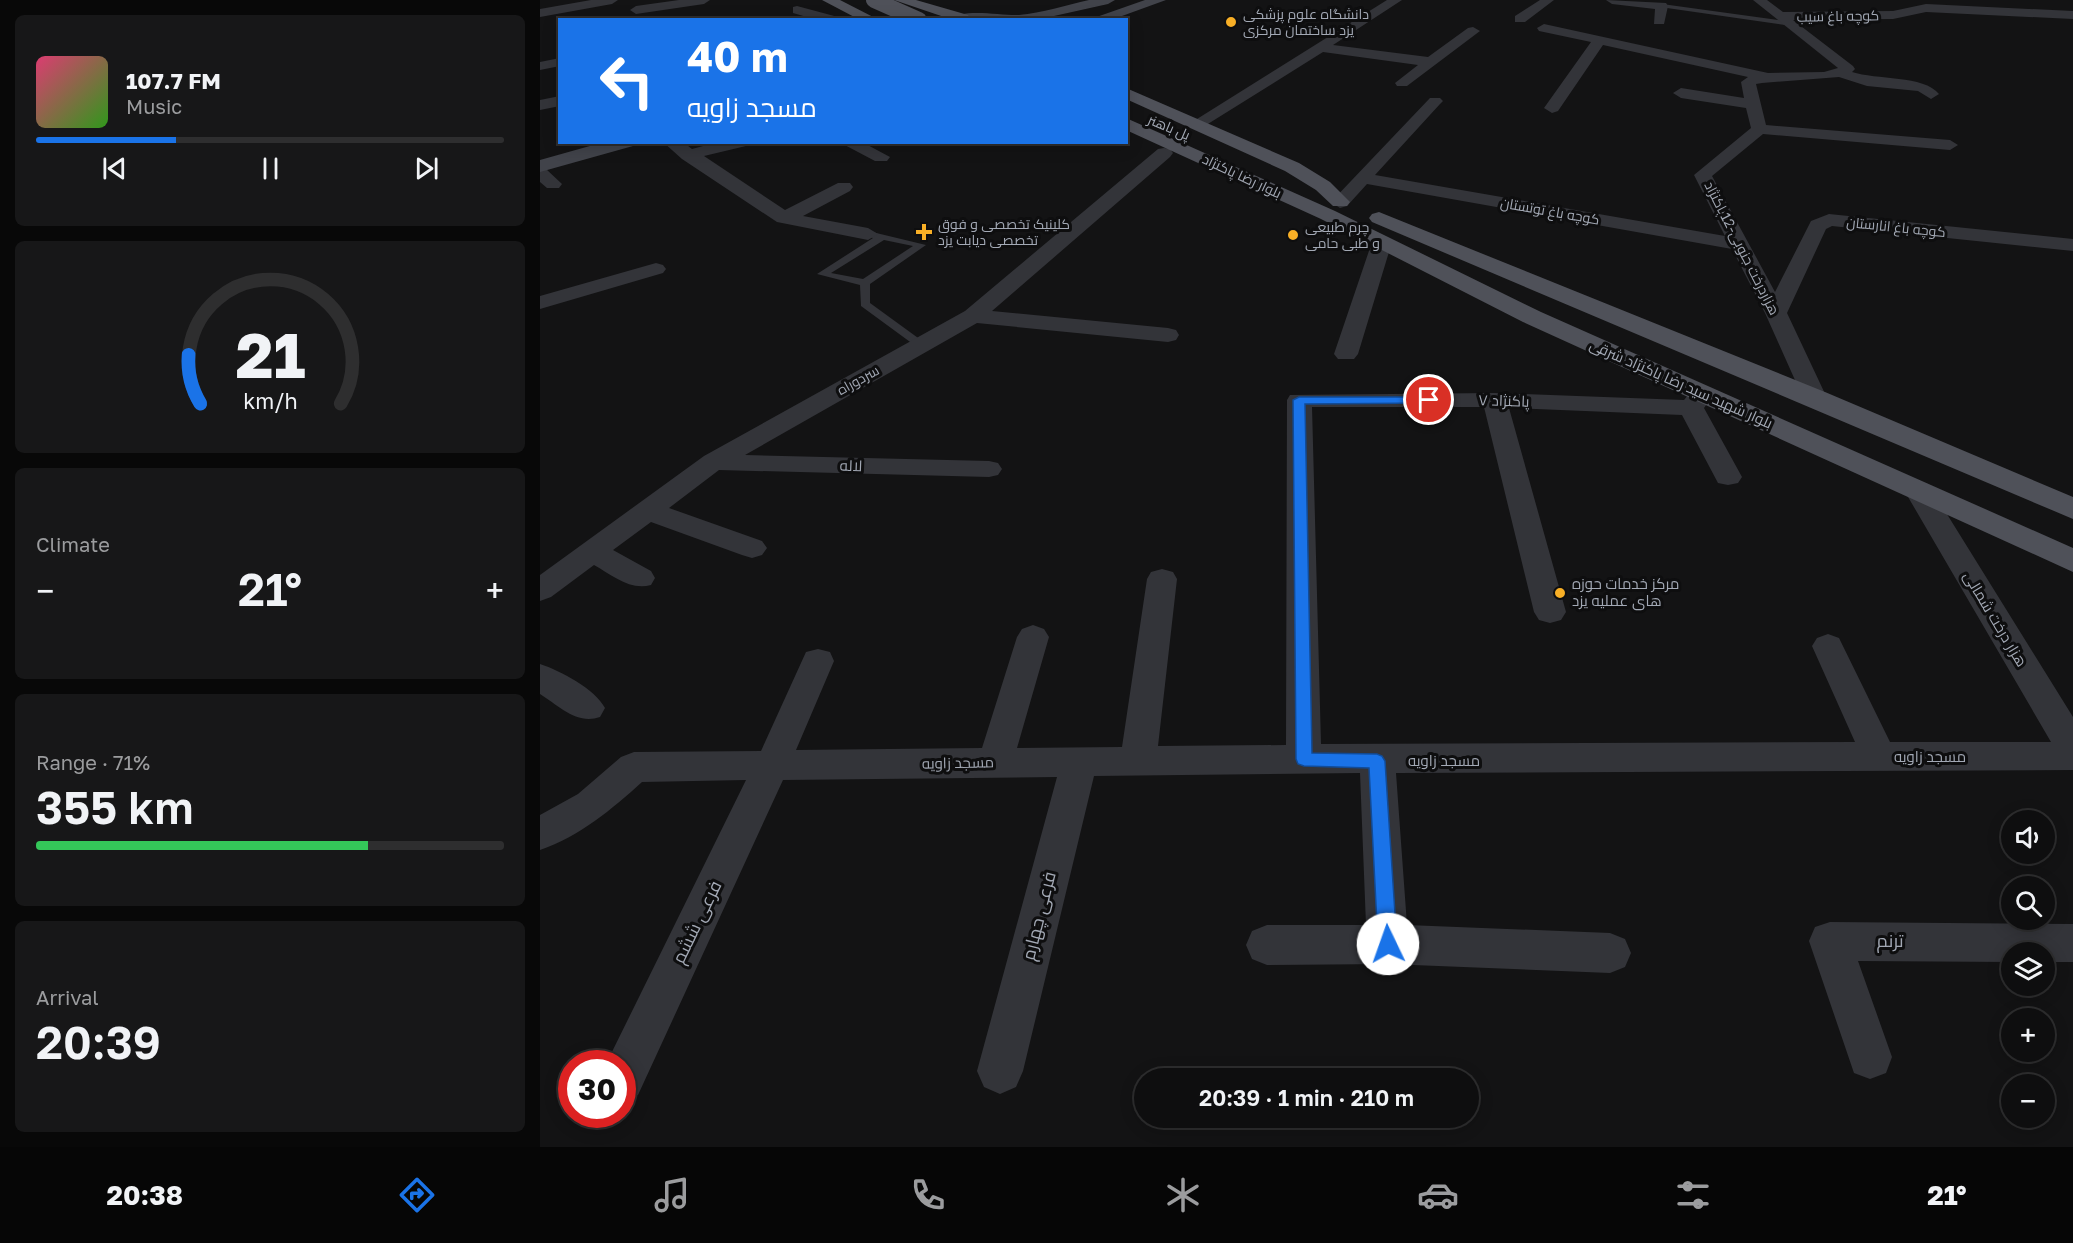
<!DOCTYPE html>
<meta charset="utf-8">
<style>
:root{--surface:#0e0e0f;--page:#171718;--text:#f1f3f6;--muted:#9b9c9e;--line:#2e2e2f;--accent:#1a73e8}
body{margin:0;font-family:"Golos Text",Cairo,sans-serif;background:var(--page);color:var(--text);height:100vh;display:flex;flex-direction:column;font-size:22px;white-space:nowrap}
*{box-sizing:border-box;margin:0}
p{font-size:20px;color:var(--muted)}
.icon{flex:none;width:33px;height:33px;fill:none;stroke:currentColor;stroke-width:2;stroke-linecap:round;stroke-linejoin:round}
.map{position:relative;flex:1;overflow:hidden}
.details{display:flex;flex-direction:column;gap:15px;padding:15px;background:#080808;width:540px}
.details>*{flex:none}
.top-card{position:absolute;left:18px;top:18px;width:570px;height:126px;border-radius:0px;box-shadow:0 3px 15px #0003,0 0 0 2px var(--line);background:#1a73e8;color:#fff;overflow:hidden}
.controls{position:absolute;left:1461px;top:810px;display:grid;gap:12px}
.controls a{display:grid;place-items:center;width:54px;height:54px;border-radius:50%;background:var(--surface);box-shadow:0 3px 15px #0003,0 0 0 2px var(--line);font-size:30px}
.speed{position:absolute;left:18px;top:1050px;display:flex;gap:12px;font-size:30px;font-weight:700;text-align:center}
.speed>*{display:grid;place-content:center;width:78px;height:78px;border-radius:50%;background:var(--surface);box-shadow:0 3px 15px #0003,0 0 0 2px var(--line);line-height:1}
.speed .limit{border:9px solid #d22;background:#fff;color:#111}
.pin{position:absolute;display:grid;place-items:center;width:51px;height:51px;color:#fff;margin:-26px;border:3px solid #fff;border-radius:50%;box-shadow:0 2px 6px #0007}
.me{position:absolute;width:66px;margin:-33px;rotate:357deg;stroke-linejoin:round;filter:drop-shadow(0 0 4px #0008)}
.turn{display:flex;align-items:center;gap:21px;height:126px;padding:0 30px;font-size:27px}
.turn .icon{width:78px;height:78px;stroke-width:2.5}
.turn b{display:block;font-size:42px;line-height:51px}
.big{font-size:45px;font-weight:600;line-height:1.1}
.details .card{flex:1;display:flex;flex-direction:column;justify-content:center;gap:9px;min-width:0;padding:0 21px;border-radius:9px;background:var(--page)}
.details .dial{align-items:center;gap:0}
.dial svg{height:156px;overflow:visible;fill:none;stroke:var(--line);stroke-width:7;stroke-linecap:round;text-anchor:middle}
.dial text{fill:var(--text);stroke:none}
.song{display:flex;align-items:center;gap:18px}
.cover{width:72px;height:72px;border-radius:9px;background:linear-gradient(135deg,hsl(340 70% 55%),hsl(110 70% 35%))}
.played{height:6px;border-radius:3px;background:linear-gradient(90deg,var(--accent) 30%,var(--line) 30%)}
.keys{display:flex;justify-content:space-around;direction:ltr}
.heat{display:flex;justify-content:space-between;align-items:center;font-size:33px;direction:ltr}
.charge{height:9px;border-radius:4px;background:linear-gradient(90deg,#34c759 71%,var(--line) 0)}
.trip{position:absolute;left:594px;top:1068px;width:345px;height:60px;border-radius:30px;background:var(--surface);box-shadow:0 3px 15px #0003,0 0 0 2px var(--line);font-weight:600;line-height:60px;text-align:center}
.dock{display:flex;height:96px;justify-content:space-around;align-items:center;background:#060606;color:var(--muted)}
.dock .icon{width:42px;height:42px}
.dock .current{color:var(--accent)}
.dock b{font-size:27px;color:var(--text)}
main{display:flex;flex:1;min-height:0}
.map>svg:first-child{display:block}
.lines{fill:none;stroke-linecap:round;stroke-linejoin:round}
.lane{fill:#333439;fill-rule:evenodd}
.street{fill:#333439;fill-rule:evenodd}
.secondary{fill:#41434a;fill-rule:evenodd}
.primary{fill:#4f5159;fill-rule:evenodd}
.primary-bridge{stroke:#4f5159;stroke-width:16}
.route{fill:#1a73e8;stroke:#114b97;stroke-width:1.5}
.poi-dot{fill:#f8af26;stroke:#0e0e0f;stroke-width:2}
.labels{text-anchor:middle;stroke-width:6;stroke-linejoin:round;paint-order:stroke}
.far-poi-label{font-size:14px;fill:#a3a9b5;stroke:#0e0e0f;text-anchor:start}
.far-street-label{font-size:14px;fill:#a3a9b5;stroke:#0e0e0f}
.street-label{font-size:15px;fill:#a3a9b5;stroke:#0e0e0f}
.poi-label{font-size:15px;fill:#a3a9b5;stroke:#0e0e0f;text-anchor:start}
.near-street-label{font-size:18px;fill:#a3a9b5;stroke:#0e0e0f}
</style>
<main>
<section class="details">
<div class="card">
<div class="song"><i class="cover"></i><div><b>107.7 FM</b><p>Music</p></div></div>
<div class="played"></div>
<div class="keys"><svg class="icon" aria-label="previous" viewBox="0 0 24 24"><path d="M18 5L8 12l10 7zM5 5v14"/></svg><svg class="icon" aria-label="pause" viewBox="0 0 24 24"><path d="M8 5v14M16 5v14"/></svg><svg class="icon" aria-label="next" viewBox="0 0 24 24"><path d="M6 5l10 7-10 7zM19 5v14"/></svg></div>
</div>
<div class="card dial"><svg viewBox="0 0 100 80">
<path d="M14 69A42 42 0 1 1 86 69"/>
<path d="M14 69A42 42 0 0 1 8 44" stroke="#1a73e8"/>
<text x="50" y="56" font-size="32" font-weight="700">21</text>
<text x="50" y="72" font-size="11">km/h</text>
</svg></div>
<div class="card"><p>Climate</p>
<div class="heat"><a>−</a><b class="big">21°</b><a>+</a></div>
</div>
<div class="card"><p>Range · 71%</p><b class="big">355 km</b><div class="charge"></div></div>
<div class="card"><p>Arrival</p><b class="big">20:39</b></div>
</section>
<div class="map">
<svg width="1533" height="1147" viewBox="0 0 1533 1147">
<rect width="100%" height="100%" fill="#131314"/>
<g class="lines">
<path class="lane" d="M1122 4 1252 22 1255 24 1252 26 1120 7Z
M328 231 386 245 330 284V303L385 343V347H377L321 306 320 285 277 274 333 238 325 236V232ZM344 240 373 246 323 279 291 273Z"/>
<path class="street" d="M51 0H78L72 4 0 17V9Z
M139 0H170L164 4 96 14 90 10 96 6Z
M847 0H862L793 45 888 57 928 28 933 27 940 31 867 86H857L855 83 878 65 783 52 663 127 657 129 649 124Z
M1000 0H1014L985 22H975V16Z
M1066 0 1126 3 1128 6 1124 24H1114L1115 9 1072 4Z
M1213 0H1227L1243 12 1353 11 1386 4 1533 11V19L1386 12 1353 19 1253 20 1313 66 1315 69 1312 72C1336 80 1384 75 1399 94L1391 99 1378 91 1327 86 1299 77 1222 83 1216 84 1226 125 1410 140 1418 145 1410 150 1223 134 1172 176 1235 292 1271 221 1289 214 1533 239V251L1292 226 1286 229 1247 313 1287 398 1284 403 1275 405 1266 403 1263 398 1225 313 1192 249 827 184 807 206 800 208 791 202 890 98H900L903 101 900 104 835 175 1185 236 1154 175 1211 128 1206 108 1141 98 1133 93 1141 88 1204 98 1201 82 1208 77 1063 45 1018 111 1012 113 1004 108 1051 42 999 31 997 28 1004 24 1228 73 1284 72 1298 68Z
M257 6 298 17 299 20H277L253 13V7Z
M20 58V66L0 70V62Z
M20 96V106L0 110V100Z
M123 142H143L152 149 178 142H208L206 146 164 156 245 210 298 183H310L313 187 310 191 263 216 328 228 338 234 328 240 237 222 142 159Z
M299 142H322L350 157 347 161H335Z
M624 148 630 149 633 153 630 157 452 311 628 328 636 330 639 335 636 340 628 342 437 323 205 455 449 461 458 463 462 469 458 475 449 477 179 470 129 508 222 541 227 548 222 555 212 558 202 555 111 522 73 550 111 571 115 578 111 585C90 591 72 575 54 565L11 597 0 601V575L164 456 425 311 618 149Z
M0 168 6 169 22 184 19 188H7L0 182Z
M842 236 849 238 852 242 818 354 814 359H798L794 354 832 242 835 238Z
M116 263 123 265 126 269 123 273 0 309V296Z
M1162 387 1171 389 1174 394 1164 408 1202 477 1198 483 1188 485 1178 483 1142 415 969 408 1026 612 1021 620 1010 623 999 620 994 612 944 407H772L781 744 1315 742 1272 646 1277 638 1288 634 1299 638 1350 742H1511L1364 490 1368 484 1378 481 1388 484 1392 490 1533 717V770L856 773 867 925 1070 933 1085 939 1091 953 1085 967 1070 973 848 964 727 965 712 959 706 945 712 931 727 925H826L820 773 554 776 483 1071 476 1087 460 1094 444 1087 437 1071 517 777 243 780 98 1095 82 1102V1064H66L206 780 102 782C71 810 40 836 0 850V815L38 794 81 757 94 752 221 751 266 652 278 649 290 652 294 661 256 750 442 748 477 637 482 629 493 625 504 629 509 637 477 748 582 747 607 579 611 572 622 569 633 572 637 579 618 746 746 745 747 400 750 395 954 393 1144 400 1153 389Z
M0 664C21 671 55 689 65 708L60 717C37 725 19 706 0 694Z
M1290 922 1533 924V962H1504V952H1472V962L1318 961 1352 1057 1346 1073 1330 1079 1314 1073 1269 941 1275 927Z"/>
<path class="secondary" d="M549 0H575L568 4 496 20H409C423 7 461 16 479 15 502 13 526 5 549 0Z
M605 0H626L571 20H548Z
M64 142H96L93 146 0 172V160Z"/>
<path class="primary" d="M282 0H300L339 20H320Z
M354 0H376L428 15 430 18 413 20Z
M586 88 759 163 790 182 810 202 807 206H793L776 190 745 171 586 99Z
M586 118 795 211 1001 312 1533 548V572L983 322 781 219 586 130Z
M839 212 1285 392 1533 497V519L832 222 829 218 832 214Z"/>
<path class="primary-bridge" d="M334 0 379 20"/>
</g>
<path class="route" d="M889 397 894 400 893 403 765 404 772 753 837 754 842 756 845 761 857 944 854 950 848 953 841 950 838 944 829 768 764 766 758 764 756 759 753 400 759 397Z"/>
<g class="poi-dot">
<circle cx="691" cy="22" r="6"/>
<path d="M381 223h6v6h6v6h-6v6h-6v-6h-6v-6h6z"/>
<circle cx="753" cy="235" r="6"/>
<circle cx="1020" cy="593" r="6"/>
</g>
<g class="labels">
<g class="far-poi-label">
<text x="703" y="19">دانشگاه علوم پزشکی<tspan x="703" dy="16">یزد ساختمان مرکزی</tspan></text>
<text x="398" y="229">کلینیک تخصصی و فوق<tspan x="398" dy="16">تخصصی دیابت یزد</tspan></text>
<text x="765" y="232">چرم طبیعی<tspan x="765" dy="16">و طبی حامی</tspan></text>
</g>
<g class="far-street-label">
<text transform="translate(1298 16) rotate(-1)" y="5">کوچه باغ سیب</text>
<text transform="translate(629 127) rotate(23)" y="5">پل باهنر</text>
<text transform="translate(702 176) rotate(25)" y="5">بلوار رضا پاکنژاد</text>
<text transform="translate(1010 211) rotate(10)" y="5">کوچه باغ توتستان</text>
<text transform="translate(1356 227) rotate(6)" y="5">کوچه باغ انارستان</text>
<text transform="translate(1202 248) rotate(63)" y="5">هزاردرخت جنوبی-12پاکنژاد</text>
<text transform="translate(318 380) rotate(-29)" y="5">سردوراه</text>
</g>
<g class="street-label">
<text transform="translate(1141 384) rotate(24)" y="5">بلوار شهید سید رضا پاکنژاد شرقی</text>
<text transform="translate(964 401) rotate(2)" y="5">پاکنژاد ۷</text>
<text transform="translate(311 466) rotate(2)" y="5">لاله</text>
<text transform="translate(1455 619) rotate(59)" y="5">هزار درخت شمالی</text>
<text x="1390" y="762">مسجد زاویه</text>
<text x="904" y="766">مسجد زاویه</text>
<text transform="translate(418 763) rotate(-1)" y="5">مسجد زاویه</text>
</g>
<g class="poi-label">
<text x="1032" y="589">مرکز خدمات حوزه<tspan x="1032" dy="17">های عملیه یزد</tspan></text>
</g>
<g class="near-street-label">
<text transform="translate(499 916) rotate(-76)" y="6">فرعی چهارم</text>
<text transform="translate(157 922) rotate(-64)" y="6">فرعی ششم</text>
<text x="1350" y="947">ترنم</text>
</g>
</g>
</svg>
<div class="controls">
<a><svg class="icon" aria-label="sound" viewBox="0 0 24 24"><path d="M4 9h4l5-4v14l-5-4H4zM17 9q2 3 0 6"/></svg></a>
<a><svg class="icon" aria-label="search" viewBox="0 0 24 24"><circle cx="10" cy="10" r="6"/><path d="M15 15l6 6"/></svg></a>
<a><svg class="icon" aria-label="layers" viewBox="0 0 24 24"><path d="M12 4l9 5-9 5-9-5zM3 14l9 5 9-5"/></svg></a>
<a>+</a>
<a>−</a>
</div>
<div class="speed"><div class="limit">30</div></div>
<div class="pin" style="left:889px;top:400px;background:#d93025"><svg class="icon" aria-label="arrive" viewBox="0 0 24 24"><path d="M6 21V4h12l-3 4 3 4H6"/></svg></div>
<svg class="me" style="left:848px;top:944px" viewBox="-20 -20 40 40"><circle r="19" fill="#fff"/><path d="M0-13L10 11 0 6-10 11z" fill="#1a73e8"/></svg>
<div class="trip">20:39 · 1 min · 210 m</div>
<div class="top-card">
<div class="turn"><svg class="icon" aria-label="left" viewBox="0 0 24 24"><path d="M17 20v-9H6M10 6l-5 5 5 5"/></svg><div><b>40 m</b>مسجد زاویه</div></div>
</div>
</div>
</main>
<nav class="dock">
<b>20:38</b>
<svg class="icon current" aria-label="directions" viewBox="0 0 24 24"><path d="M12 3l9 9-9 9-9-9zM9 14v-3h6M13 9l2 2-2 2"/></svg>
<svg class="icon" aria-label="music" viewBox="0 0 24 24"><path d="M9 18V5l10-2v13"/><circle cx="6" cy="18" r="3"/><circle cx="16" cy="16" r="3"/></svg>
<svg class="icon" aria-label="phone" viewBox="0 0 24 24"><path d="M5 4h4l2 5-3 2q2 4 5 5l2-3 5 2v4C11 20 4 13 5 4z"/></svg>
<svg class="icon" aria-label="climate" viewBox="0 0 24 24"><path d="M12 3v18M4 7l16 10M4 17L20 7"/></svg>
<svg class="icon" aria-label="car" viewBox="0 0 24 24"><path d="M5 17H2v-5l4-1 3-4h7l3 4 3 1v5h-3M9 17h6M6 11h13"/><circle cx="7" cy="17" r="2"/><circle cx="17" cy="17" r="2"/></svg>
<svg class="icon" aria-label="filters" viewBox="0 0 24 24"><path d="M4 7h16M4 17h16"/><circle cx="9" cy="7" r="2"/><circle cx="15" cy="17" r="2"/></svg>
<b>21°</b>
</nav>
